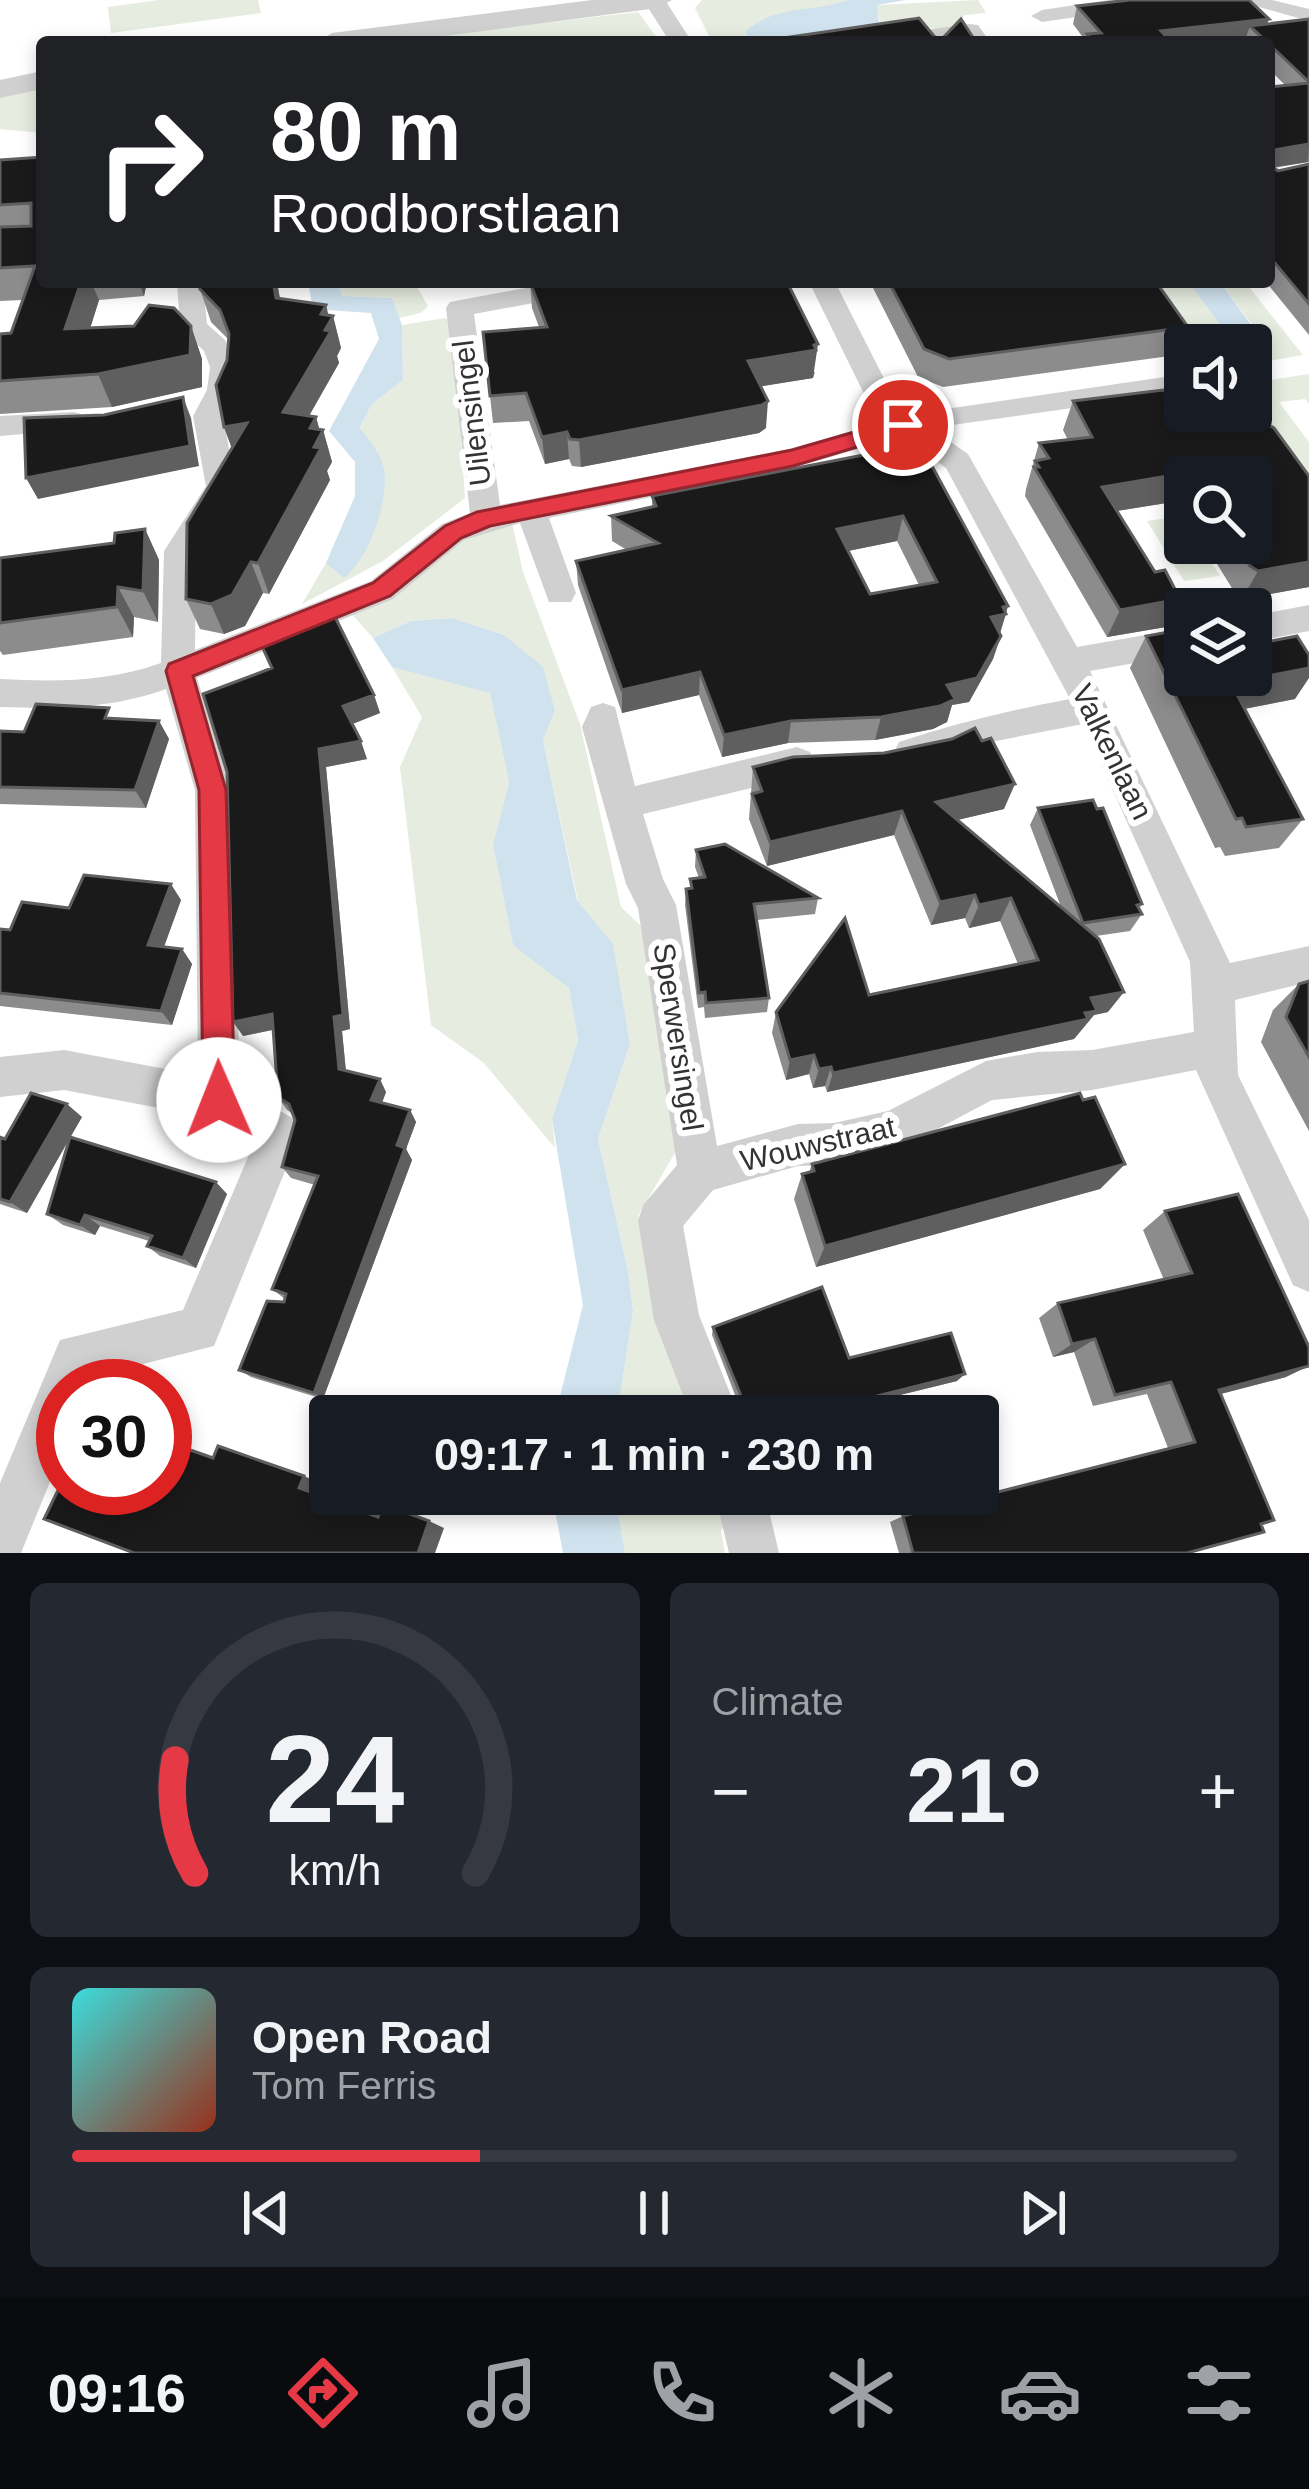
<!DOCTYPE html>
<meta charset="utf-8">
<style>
:root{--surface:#171b24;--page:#242831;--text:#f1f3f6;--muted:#9ea1a6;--line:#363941;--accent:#e63946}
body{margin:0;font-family:Arial,sans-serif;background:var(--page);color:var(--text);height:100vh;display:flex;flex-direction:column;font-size:45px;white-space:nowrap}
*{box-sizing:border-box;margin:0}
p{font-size:39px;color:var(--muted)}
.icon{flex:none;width:66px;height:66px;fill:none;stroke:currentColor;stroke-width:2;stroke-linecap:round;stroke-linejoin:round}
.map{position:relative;height:1553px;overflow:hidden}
.side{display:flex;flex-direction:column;gap:30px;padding:30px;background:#0d0f14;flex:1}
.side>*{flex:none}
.banner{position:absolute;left:36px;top:36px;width:1239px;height:252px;border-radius:12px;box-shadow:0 6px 18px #0003;background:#202124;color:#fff;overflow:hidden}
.fabs{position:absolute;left:1164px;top:324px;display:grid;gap:24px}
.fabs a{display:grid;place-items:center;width:108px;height:108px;border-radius:12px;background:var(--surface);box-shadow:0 6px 18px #0003;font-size:60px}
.speed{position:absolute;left:36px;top:1359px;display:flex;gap:24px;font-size:60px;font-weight:700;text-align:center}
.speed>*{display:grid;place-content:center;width:156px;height:156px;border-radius:50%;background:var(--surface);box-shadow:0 6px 18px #0003;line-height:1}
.speed .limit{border:18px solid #d22;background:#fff;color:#111}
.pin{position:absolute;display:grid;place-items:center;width:102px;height:102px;color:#fff;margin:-51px;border:6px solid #fff;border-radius:50%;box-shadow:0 3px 12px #0007}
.me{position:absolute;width:132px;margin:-66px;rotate:359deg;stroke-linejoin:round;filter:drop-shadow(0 0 9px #0008)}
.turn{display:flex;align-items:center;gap:42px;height:252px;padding:0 36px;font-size:54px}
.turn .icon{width:156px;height:156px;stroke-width:2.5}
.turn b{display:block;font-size:84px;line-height:102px}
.big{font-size:90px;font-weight:800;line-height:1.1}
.side .widget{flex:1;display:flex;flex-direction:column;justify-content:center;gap:18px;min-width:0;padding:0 42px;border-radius:18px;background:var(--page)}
.side .dial{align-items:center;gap:0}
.dial svg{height:312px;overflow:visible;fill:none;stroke:var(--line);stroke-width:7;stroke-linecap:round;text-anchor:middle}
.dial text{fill:var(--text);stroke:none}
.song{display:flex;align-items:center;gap:36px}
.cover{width:144px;height:144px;border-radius:18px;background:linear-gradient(135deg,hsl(180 70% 55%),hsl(10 70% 35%))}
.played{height:12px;border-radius:6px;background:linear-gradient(90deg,var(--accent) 35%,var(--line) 35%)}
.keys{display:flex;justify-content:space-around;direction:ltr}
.heat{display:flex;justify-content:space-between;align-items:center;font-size:66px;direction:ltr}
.side .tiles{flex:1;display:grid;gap:30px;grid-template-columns:1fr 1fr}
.widget:last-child{grid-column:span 2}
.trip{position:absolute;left:309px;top:1395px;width:690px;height:120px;border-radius:12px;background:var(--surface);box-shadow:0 6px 18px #0003;font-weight:800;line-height:120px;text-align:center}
.menu{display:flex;height:192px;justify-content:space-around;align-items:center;background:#090b0e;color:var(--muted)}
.menu .icon{width:84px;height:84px}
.menu .current{color:var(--accent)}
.menu b{font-size:54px;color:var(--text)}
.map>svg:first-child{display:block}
.green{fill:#e6ecdf}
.water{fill:#cfe2ee}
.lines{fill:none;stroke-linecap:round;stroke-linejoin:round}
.minor{fill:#d0d0d0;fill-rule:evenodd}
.tertiary{fill:#d0d0d0;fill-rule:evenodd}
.wall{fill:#8c8c8c;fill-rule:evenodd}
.shaded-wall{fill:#5f5f5f}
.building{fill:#1a1a1a;stroke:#5f5f5f;stroke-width:3;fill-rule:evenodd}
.route{fill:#e63946;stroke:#96252e;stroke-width:3}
.labels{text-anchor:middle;stroke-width:12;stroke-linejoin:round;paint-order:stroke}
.street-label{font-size:30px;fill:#333;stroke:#fff}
</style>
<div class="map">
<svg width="1309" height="1553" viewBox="0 0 1309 1553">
<rect width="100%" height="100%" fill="#fff"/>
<path class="green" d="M159 0H258L261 13 111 33 108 7Z
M702 0H848L745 32 746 38 872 26 880 23 876 5 978 0 986 13 965 15 950 30 929 28 820 42H712L695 8Z
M638 12 660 42H382Z
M42 87V133L0 129V95Z
M338 282H414L428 306 421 313 399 318 392 298 341 296Z
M1151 282H1188L1233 342 1242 345H1196Z
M1220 282H1245L1303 355 1251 364V346L1263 339Z
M445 318 454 323 465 498 383 561 302 604 326 563 344 577 378 452 360 429 372 404 403 380 402 325Z
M1309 374V404L1305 399 1279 402 1309 442V499L1282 441 1251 398V383Z
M1182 516 1185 543H1199L1220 576 1184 581 1147 521Z
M512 523 523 572 580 724 621 907 642 927 676 1151 638 1216 661 1338 702 1416H617L633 1311 628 1271 598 1139 630 1044 612 944 578 901 543 740 555 711 504 635 452 618 411 621 373 638 351 613 449 540Z
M392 667 490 692 509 782 493 845 513 944 569 988 578 1040 552 1119 555 1148 484 1063 431 1025 400 767 422 717Z
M615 1494H727L732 1507 721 1531 725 1553H625Z"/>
<path class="water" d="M848 0H906L877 5 879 24 749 42 745 32C776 4 812 13 848 0Z
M308 282H338L342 296 392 298 402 325 403 380 372 404 360 428C370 441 382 454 384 470 389 502 369 558 344 578L326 563 355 496V462L329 431 379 339 371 313 313 309Z
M1188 282H1220L1263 341 1254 346 1233 342Z
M452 618 504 635 543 667 555 711 543 740 577 900 613 944 630 1044 598 1139 628 1271 633 1311 617 1416H555L583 1305 552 1119 578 1040 569 988 513 945 493 845 509 782 490 693 392 667 373 638 411 621Z
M552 1494H615L625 1553H563Z"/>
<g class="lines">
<path class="minor" d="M643 0H665L692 42H670Z
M1109 0H1164L1153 6 1042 22 1031 16 1042 10Z
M1234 0H1272L1309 9V21Z
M970 24 978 25 990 42H968L964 37 876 42 887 35Z
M177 282H203L207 324 225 340 238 367 235 390 223 416 236 486 196 552 195 650 371 581 442 524 470 513 446 308 450 302 557 282H615L602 290 474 314 500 505 793 448 883 422 872 410 809 282H835L897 404 911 414 1185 374V392L931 428 968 454 1077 647 1185 628V654L1090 671 1230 963 1309 946V982L1235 1000 1238 1075 1309 1220V1292L1293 1285 1196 1070 1092 1090 992 1100 894 1152 834 1165 798 1166 713 1190 683 1226 699 1315 739 1416H691L654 1320 638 1220 644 1204 677 1165 638 908 626 884 582 727 591 707 603 703 615 707 635 786 797 747 810 752 815 762 810 772 797 777 643 814 663 879 676 905 717 1146 798 1124 834 1123 888 1111 986 1061 1037 1052 1092 1050 1194 1032 1190 962 1083 724 970 746C950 760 923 770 899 762L894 752 899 742C956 723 1011 710 1070 699L946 468 902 436 793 468 549 518 576 593 571 602H549L520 523 464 540 393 599 197 678 231 790 240 1088 294 1119 300 1134 214 1346 92 1377 89 1386H63V1450L21 1553H0V1483L60 1340 183 1310 254 1143 212 1118 64 1090 0 1097V1057L64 1050 198 1075 195 790 166 689C110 709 59 709 0 707V679C57 682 107 682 161 663L164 551 206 486 193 416 207 390 210 367 204 351 180 327Z
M1131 282H1158L1203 345H1185V353L1179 351Z
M74 412 84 415 89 422 84 429 0 436V416Z
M1309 605V631L1251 642V616Z
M715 1494H765L779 1553H729Z"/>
<path class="tertiary" d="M592 0H672L658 8 399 42H317L332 33Z
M42 71V89L0 98V80Z"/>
</g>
<path class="wall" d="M1077 6 1269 19 1267 24 1309 19V162L1273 168 1278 171 1309 164V335L1266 282H1269V87L1285 85 1269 69V42H1244L1245 40 1224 42H1085V40L1073 24Z
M42 157V282H147L144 296 99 300 90 328 191 326 202 359V387L112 407 0 414V334L11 333 23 300 0 301V160Z
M277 282 280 298 333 316 341 348 337 356 339 363 309 416 316 417 319 429 323 430 332 462 327 471 330 480 269 594 263 593 245 626 224 634 200 629 186 599 232 449 224 427 229 340 211 322 200 289Z
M530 282 815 372 813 378 761 386 766 428 759 433 581 467 572 466 569 459 545 464 529 421 493 423 490 396 539 327 532 308Z
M870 282H1156L1188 327 1177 355 943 387 918 377Z
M1163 390 1176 399 1185 397V411H1210L1219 425 1251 419 1255 425 1265 423 1274 428 1309 476V587L1242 599 1235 593 1204 543H1251V477H1185V511L1179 501 1117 511 1155 572 1165 570 1180 599 1166 627 1107 637 1025 496 1026 489 1039 443 1068 440 1063 430 1073 401Z
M920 444 1008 606 993 659 969 702 952 705 947 722 933 729 875 740 788 743 722 757 699 695 622 713 578 585 576 561 627 550 612 541 611 516 652 507V496ZM897 541 919 585 870 594 848 551Z
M145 529 159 560 158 622 134 617 133 637 3 655 0 651V558L114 543Z
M1146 636 1185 675 1295 699 1244 709 1303 819 1279 848 1225 856 1220 847 1215 848 1130 668Z
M261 644 374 695 380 713 352 724 367 759 326 767 350 1029 342 1031 346 1071 386 1092 382 1103 410 1110 416 1122 406 1149 412 1160 323 1399 251 1377 239 1370 284 1302 285 1299 272 1289 315 1185 291 1178 282 1167 295 1120 293 1114 287 1110 278 1097 273 1030 243 1036 271 668Z
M115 718 159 721 169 739 146 808 0 804V731L24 732Z
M753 767 1004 809 957 820 1061 907 1030 825 1038 808 1142 904 1139 909 1142 914 1130 931 1096 936 1108 1012 1094 1015 1074 1039 827 1092 825 1086 813 1088 809 1074 786 1080 772 1033 776 1012 1018 964 1000 921 969 928 965 918 931 925 894 835 767 866 749 819Z
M696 850 818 898 815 914 757 920 769 998 767 1012 705 1018 704 1007 698 1008 685 905 686 889 690 888V879L699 878 695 867Z
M181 900 164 947 182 949 192 964 172 1025 0 1006V929L10 930 69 908Z
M1309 981V1131L1261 1042 1273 1010 1299 984Z
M1083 1100 1125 1164 1100 1189 816 1267 794 1199 802 1174 809 1172 812 1164Z
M82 1117 70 1137 227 1194 196 1268 160 1256 147 1246 149 1241 100 1226 95 1235 63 1225 47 1214 70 1137 27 1213 0 1204V1137L5 1139Z
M1165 1211 1286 1377 1221 1394 1261 1524 1187 1553H899L890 1522 903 1516 1168 1448 1147 1394 1093 1406 1074 1352 1053 1357 1039 1318 1058 1303 1164 1280 1143 1230Z
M713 1327 849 1358 957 1381 867 1403 742 1413 712 1335Z"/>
<path class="shaded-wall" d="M1269 19 1262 37 1250 26 1245 40 1224 42H1158L1161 31Z
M1309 144 1308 162 1269 168 1274 150Z
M81 282H91L99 300 80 361 65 329Z
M139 282H147L144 296Z
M273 282H277L285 330 276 298Z
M326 305 330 321 333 316 341 348 337 356 339 363 293 444 283 412Z
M191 326 202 359V387L112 407 98 374Z
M818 344 813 378 746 389 748 361Z
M183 397 191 418 199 466 38 499 26 478Z
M768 401 766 428 759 433 581 467 579 440Z
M316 417 321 435 323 430 332 462 327 471 330 480 269 594 258 563Z
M247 423 236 459 224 427Z
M567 432 569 459 545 464 542 437Z
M1192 472 1190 477H1185V488L1179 501 1091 515 1102 487Z
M903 516 897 541 833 554 837 529Z
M145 529 159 560 158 622 143 591Z
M251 562 263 593 245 626 224 634 211 604Z
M1309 562V587L1242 599 1258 571Z
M118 587 134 617 133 637 117 607Z
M1180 599 1166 627 1107 637 1120 610Z
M1008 606 1005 615 1006 614 998 638 991 617 1003 607Z
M1001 636 993 659 969 702 952 705 947 722 933 729 875 740 881 717Z
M1309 668V678L1295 699 1212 715 1231 683Z
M700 672 699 695 622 713V690Z
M374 695 380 713 350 725 343 706Z
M159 721 169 739 146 808 135 790Z
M791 721 788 743 722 757 724 735Z
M361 741 367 759 326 767 350 1029 342 1031 347 1083 339 1069 334 1017 319 749Z
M1015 784 1004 809 928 827 936 802Z
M902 811 894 835 767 866 770 842Z
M171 884 181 900 159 960 148 945Z
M975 895 965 918 931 925 940 902Z
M1011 898 1000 921 969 928 979 905Z
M182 949 192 964 172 1025 161 1011Z
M1124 992 1108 1012 1094 1015 1074 1039 827 1092 833 1073 1091 998Z
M272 1014 281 1028 243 1036 233 1022Z
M814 1055 809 1074 786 1080 790 1060Z
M831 1067 825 1086 813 1088 819 1069Z
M380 1079 386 1092 378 1113 371 1100Z
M67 1104 82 1117 27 1213 10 1202Z
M410 1110 416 1122 406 1149 412 1160 323 1399 314 1393Z
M1125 1164 1100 1189 816 1267 825 1246Z
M216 1182 227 1194 196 1268 183 1258Z
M85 1215 100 1226 95 1235 80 1225Z
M1095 1339 1074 1352 1053 1357 1072 1344Z
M1309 1366 1286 1377 1193 1401 1219 1390Z
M965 1374 957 1381 859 1405 865 1399Z
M165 1429 175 1433 170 1444 165 1442Z
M304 1476 327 1486 322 1498 299 1488Z
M429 1521 444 1528 435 1553H418Z"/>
<path class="building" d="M1130 0H1249L1269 19 1161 31 1171 42H1093L1087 34 1101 33 1077 6Z
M919 18 939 42 961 19 974 39 990 42 763 41Z
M1309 19V82L1250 26Z
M1309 83V144L1274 150 1273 167 1278 171 1309 164V304L1269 256V87Z
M42 157V282H81L65 329 134 326 149 305 174 308 191 326 190 355 98 374 0 381V334L11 333 35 266 0 268V227L31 226V203L0 205V160Z
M199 282H273L276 298 326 305 321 314 333 316 325 330 331 331 283 412 316 417 310 428 323 430 314 447 321 448 258 563 251 562 232 595 211 604 186 599 187 523 247 423 224 427 216 385 227 360 229 334 220 310 200 289Z
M530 282H787L818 344 814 345 816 350 748 361 768 401 762 405 579 440 570 439 567 432 542 437 526 393 490 396 483 332 547 327Z
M889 282H1156L1188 327 949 359 924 349Z
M1163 390 1176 399 1185 397V411H1210L1219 425 1251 419 1255 425 1265 423 1274 428 1309 476V562L1258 571 1250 566 1236 543H1251V477H1195L1192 472 1102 487 1155 572 1165 570 1180 599 1120 610 1034 467H1039L1035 461 1049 458 1039 443 1092 437 1073 401Z
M183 397 190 446 26 478 24 418 104 415Z
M920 444 1008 606 1003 607 1006 614 991 617 1001 636 977 678 947 685 955 699 940 706 881 717 791 721 724 735 700 672 622 690 576 561 658 543 611 516 656 506 652 496ZM903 516 937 582 870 594 837 529Z
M145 529 143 591 118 587 117 607 0 623V558L114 543 115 533Z
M335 617 374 695 343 706 361 741 319 749 343 1015 334 1017 339 1069 380 1079 371 1100 410 1110 397 1145 405 1148 314 1393 239 1370 267 1301 284 1302 286 1294 272 1289 318 1176 282 1167 295 1120 289 1104 278 1097 272 1014 233 1022 227 772 203 694 272 668 261 644Z
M1185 629V675H1251V645L1297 636 1309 655V668L1231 683 1303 819 1246 827 1242 818 1236 819 1146 636Z
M36 704 109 708 105 718 159 721 135 790 0 787V731L24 732Z
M975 728 982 741 991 738 1015 784 936 802 1099 939 1124 992 1091 998 1097 1011 1085 1013 1088 1019 833 1073 831 1067 819 1069 814 1055 790 1060 776 1012 845 918 869 995 1038 960 1011 898 979 905 975 895 940 902 902 811 770 842 752 794 762 791 753 767 793 757 884 753 952 739Z
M1093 800 1097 809 1103 808 1142 904 1137 905 1142 914 1083 923 1038 808Z
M725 844 818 898 754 904 769 998 706 1003 705 992 699 993 686 889 692 888 690 879 705 877 696 850Z
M84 875 171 884 148 945 182 949 161 1011 0 993V929L10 930 22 902 69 908Z
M1309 981V1057L1286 1017 1299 984Z
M31 1093 67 1104 10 1202 0 1199V1137L5 1139Z
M1080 1093 1083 1100 1095 1097 1125 1164 825 1246 802 1174 814 1171 812 1164Z
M70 1137 216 1182 183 1258 147 1246 152 1236 85 1215 80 1225 47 1214Z
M1238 1194 1309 1347V1366L1219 1390 1274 1520 1261 1524 1264 1532 1187 1553H913L903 1516 1195 1442 1171 1382 1115 1395 1095 1339 1072 1344 1058 1303 1192 1273 1165 1211Z
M822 1287 849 1358 951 1333 965 1374 865 1399 872 1416H741L746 1408 713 1327Z
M165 1441 213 1458 218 1446 304 1476 299 1488 378 1517 383 1504 429 1521 418 1553H134L44 1519 63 1480V1488H165Z
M789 1494H814L792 1502Z"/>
<path class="route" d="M903 418 914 425 911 431 793 466 490 526 461 538 390 596 193 676 226 790 235 1100 231 1110 219 1115 208 1110 203 1100 199 790 166 671 169 664 373 583 445 526 477 512 792 450Z"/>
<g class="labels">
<g class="street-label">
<text transform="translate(472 413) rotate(-97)" y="10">Uilensingel</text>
<text transform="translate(1112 752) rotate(64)" y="10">Valkenlaan</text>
<text transform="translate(678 1037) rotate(81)" y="10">Sperwersingel</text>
<text transform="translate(818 1144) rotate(-13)" y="10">Wouwstraat</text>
</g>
</g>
</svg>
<div class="fabs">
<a><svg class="icon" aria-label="sound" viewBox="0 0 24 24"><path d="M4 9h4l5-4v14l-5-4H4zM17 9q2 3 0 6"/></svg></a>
<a><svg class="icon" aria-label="search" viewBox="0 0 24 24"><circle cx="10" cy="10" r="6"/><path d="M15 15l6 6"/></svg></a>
<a><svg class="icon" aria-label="layers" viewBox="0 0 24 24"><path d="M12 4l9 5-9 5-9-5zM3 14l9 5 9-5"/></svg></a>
</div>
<div class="speed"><div class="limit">30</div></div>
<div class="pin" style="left:903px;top:425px;background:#d93025"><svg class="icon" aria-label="arrive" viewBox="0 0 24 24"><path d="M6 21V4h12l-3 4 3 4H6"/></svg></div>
<svg class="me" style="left:219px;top:1100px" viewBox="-20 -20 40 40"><circle r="19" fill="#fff"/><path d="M0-13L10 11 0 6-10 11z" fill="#e63946"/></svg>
<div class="trip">09:17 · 1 min · 230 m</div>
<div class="banner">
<div class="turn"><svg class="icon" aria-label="right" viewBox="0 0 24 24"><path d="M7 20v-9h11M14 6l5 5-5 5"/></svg><div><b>80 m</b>Roodborstlaan</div></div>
</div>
</div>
<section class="side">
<div class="tiles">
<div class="widget dial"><svg viewBox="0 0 100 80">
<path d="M14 69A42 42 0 1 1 86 69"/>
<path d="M14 69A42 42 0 0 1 9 40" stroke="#e63946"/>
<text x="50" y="56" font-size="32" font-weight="700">24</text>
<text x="50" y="72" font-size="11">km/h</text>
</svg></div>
<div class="widget"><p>Climate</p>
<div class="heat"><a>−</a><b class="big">21°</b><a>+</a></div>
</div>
<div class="widget">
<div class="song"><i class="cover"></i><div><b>Open Road</b><p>Tom Ferris</p></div></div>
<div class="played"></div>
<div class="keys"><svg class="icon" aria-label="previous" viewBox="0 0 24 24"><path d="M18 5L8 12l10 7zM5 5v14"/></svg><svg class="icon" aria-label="pause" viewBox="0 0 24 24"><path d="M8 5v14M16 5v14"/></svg><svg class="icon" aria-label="next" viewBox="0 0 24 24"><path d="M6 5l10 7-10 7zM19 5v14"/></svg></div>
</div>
</div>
</section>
<nav class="menu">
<b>09:16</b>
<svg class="icon current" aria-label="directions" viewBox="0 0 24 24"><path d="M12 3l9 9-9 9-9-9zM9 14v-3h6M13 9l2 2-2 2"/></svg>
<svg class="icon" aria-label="music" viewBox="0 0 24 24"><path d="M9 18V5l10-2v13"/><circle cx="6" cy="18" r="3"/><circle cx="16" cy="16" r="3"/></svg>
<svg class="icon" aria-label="phone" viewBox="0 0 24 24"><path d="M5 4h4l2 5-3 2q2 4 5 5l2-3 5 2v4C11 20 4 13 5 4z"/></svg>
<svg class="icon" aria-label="climate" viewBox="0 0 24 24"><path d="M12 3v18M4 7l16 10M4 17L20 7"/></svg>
<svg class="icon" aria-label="car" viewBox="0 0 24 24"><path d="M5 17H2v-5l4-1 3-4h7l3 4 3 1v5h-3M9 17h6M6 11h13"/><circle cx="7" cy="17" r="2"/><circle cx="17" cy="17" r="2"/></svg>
<svg class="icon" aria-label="filters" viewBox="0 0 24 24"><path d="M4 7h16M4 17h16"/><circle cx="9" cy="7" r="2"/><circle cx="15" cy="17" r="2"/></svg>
</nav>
